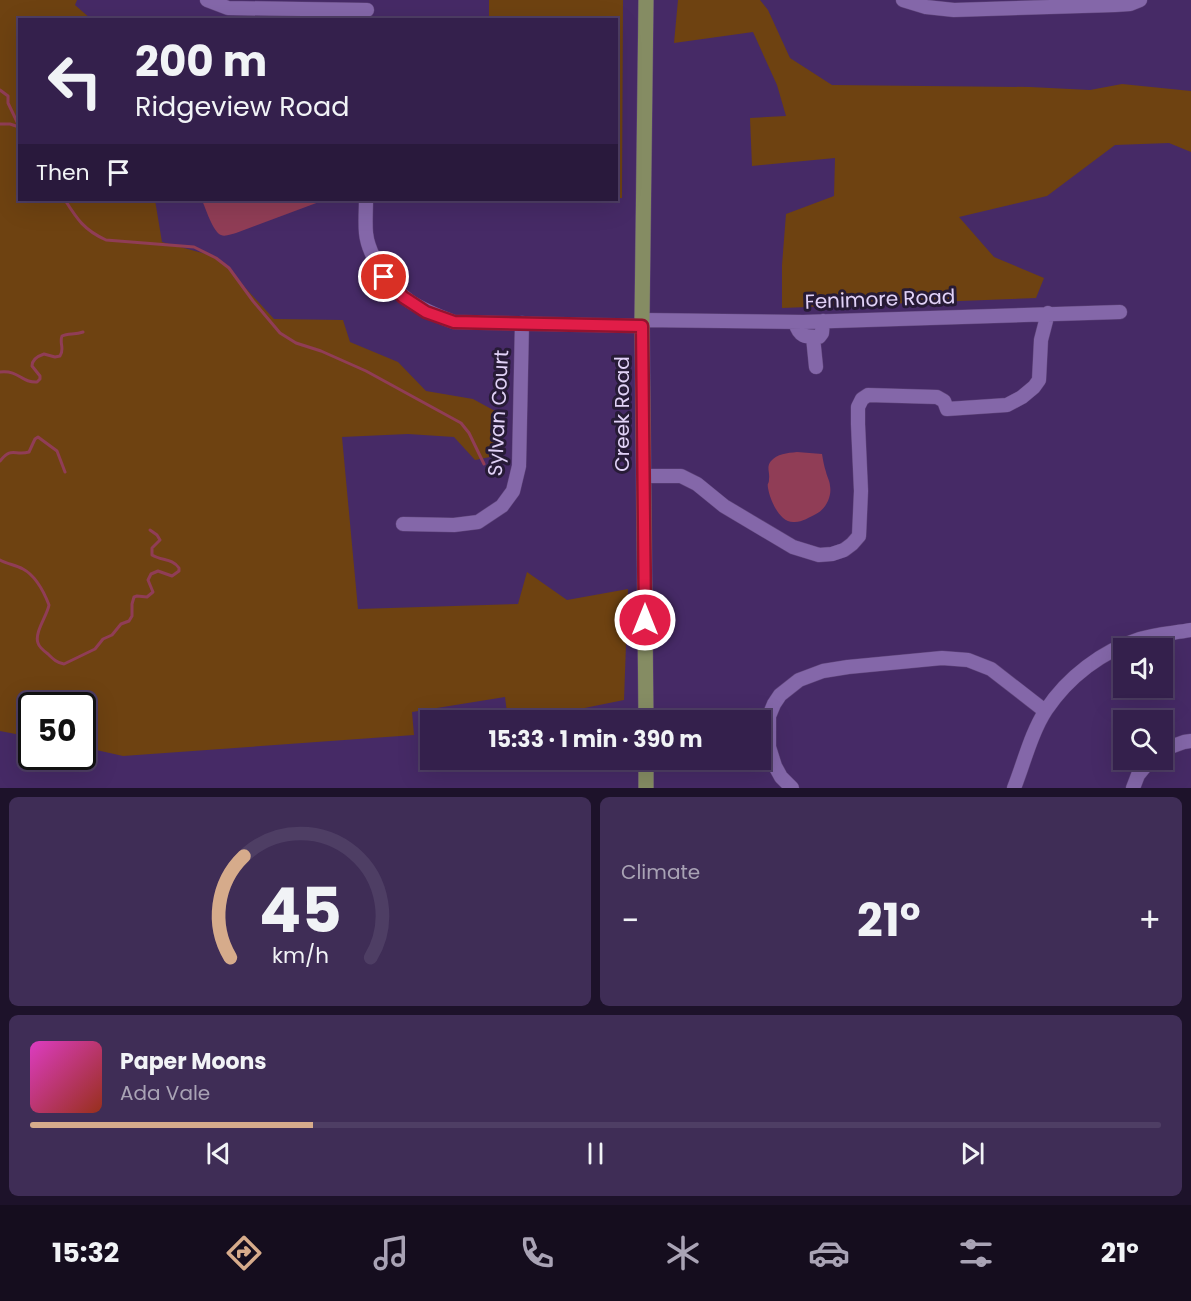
<!DOCTYPE html>
<meta charset="utf-8">
<style>
:root{--surface:#34204c;--page:#3f2d56;--text:#f1f3f6;--muted:#a9a3b5;--line:#4e3e64;--accent:#d6ab8b}
body{margin:0;font-family:Poppins,sans-serif;background:var(--page);color:var(--text);height:100vh;display:flex;flex-direction:column;font-size:22px;white-space:nowrap}
*{box-sizing:border-box;margin:0}
p{font-size:20px;color:var(--muted)}
.icon{flex:none;width:33px;height:33px;fill:none;stroke:currentColor;stroke-width:2;stroke-linecap:round;stroke-linejoin:round}
.map{position:relative;height:788px;overflow:hidden}
.side{display:flex;flex-direction:column;gap:9px;padding:9px;background:#1d122a;flex:1}
.side>*{flex:none}
.guide{position:absolute;left:18px;top:18px;width:600px;height:183px;border-radius:0px;box-shadow:0 6px 24px #0002,0 0 0 2px var(--line);background:#34204c;color:var(--text);overflow:hidden}
.tools{position:absolute;left:1113px;top:638px;display:grid;gap:12px}
.tools a{display:grid;place-items:center;width:60px;height:60px;border-radius:0px;background:var(--surface);box-shadow:0 6px 24px #0002,0 0 0 2px var(--line);font-size:30px}
.speed{position:absolute;left:18px;top:692px;display:flex;gap:12px;font-size:30px;font-weight:700;text-align:center}
.speed>*{display:grid;place-content:center;width:78px;height:78px;border-radius:50%;background:var(--surface);box-shadow:0 6px 24px #0002,0 0 0 2px var(--line);line-height:1}
.speed .limit{border:3px solid #111;border-radius:9px;background:#fff;color:#111}
.pin{position:absolute;display:grid;place-items:center;width:51px;height:51px;color:#fff;margin:-26px;border:3px solid #fff;border-radius:50%;box-shadow:0 2px 6px #0007}
.me{position:absolute;width:66px;margin:-33px;rotate:0deg;stroke-linejoin:round;filter:drop-shadow(0 0 4px #0008)}
.turn{display:flex;align-items:center;gap:21px;height:126px;padding:0 18px;font-size:27px}
.turn .icon{width:78px;height:78px;stroke-width:2.5}
.turn b{display:block;font-size:42px;line-height:51px}
.then{display:flex;align-items:center;height:57px;padding:0 18px;background:#0003;gap:12px;font-size:22px}
.big{font-size:45px;font-weight:700;line-height:1.1}
.side .widget{flex:1;display:flex;flex-direction:column;justify-content:center;gap:9px;min-width:0;padding:0 21px;border-radius:9px;background:var(--page)}
.side .dial{align-items:center;gap:0}
.dial svg{height:156px;overflow:visible;fill:none;stroke:var(--line);stroke-width:7;stroke-linecap:round;text-anchor:middle}
.dial text{fill:var(--text);stroke:none}
.song{display:flex;align-items:center;gap:18px}
.cover{width:72px;height:72px;border-radius:9px;background:linear-gradient(135deg,hsl(310 70% 55%),hsl(10 70% 35%))}
.played{height:6px;border-radius:3px;background:linear-gradient(90deg,var(--accent) 25%,var(--line) 25%)}
.keys{display:flex;justify-content:space-around;direction:ltr}
.heat{display:flex;justify-content:space-between;align-items:center;font-size:33px;direction:ltr}
.side .tiles{flex:1;display:grid;gap:9px;grid-template-columns:1fr 1fr}
.widget:last-child{grid-column:span 2}
.trip{position:absolute;left:420px;top:710px;width:351px;height:60px;border-radius:0px;background:var(--surface);box-shadow:0 6px 24px #0002,0 0 0 2px var(--line);font-weight:700;line-height:60px;text-align:center}
.menu{display:flex;height:96px;justify-content:space-around;align-items:center;background:#150d1e;color:var(--muted)}
.menu .icon{width:42px;height:42px}
.menu .current{color:var(--accent)}
.menu b{font-size:27px;color:var(--text)}
.map>svg:first-child{display:block}
.green{fill:#6e4211}
.water{fill:#903d56}
.lines{fill:none;stroke-linecap:round;stroke-linejoin:round}
.stream{stroke:#903d56;stroke-width:3}
.minor-casing{stroke:#5f457a;stroke-width:15}
.major-casing{stroke:#5f457a;stroke-width:16}
.minor{stroke:#8467a9;stroke-width:14}
.major{stroke:#858c63;stroke-width:15}
.route-casing{stroke:#92132f;stroke-width:15}
.route{stroke:#e11d48;stroke-width:10}
.labels{text-anchor:middle;stroke-width:6;stroke-linejoin:round;paint-order:stroke}
.street-label{font-size:20px;fill:#e1d2f7;stroke:#271b36}
</style>
<div class="map">
<svg width="1191" height="788" viewBox="0 0 1191 788">
<rect width="100%" height="100%" fill="#462a66"/>
<path class="green" d="M0 0H77L75 5 91 19 20 20V200H155L162 242 217 257 274 319 343 320 350 342 398 362 426 391 473 399 495 411V456L475 460 454 437 408 434 342 437 358 609 518 604 527 572 567 600 628 589 624 700 525 720H508L505 697 412 712 414 735 123 756 83 747 82 705H32L31 737 0 731Z
M489 0H623L622 198H616V20L489 19Z
M678 0H760L768 10 790 58 832 85 1030 87 1090 90 1122 84 1191 91V152L1169 143 1115 145 1047 196 959 217 994 257 1044 278 1036 298 782 308V265L786 214 834 196 835 158 752 166 750 118 786 116 777 85 753 32 674 43Z"/>
<path class="water" d="M202 200H323L319 202 236 233C232 234 225 237 221 235 213 232 205 207 202 200Z
M797 452 822 454C823 460 824 466 826 472 827 477 830 481 830 486 832 496 826 509 816 514 810 517 802 522 795 522 780 524 770 500 768 488 767 482 769 485 769 479 770 472 766 467 771 461 777 454 787 453 797 452Z"/>
<g class="lines">
<path class="stream" d="M0 90 8 96V103L20 128
M0 124H10L19 127
M20 142V144
M65 200C77 219 84 230 106 240L194 247 216 258 229 268 253 301 280 333 296 343 321 351 366 371 461 423 469 433 484 464
M0 372C20 370 21 383 37 382L40 379V376L32 366C32 359 38 356 44 354L55 357 60 356C65 349 59 343 62 336 68 333 75 335 83 332
M0 461C12 446 14 456 29 452L35 439 38 437 57 451 65 472
M0 560C7 564 16 565 23 569 36 576 44 592 49 605 47 616 34 633 38 643 39 647 44 651 48 654 53 659 57 663 64 664L95 649 103 639 112 635 121 624 129 621 132 616V604L134 597 137 596 147 597 153 592 148 580 151 574 158 571 172 576 179 571V568C172 558 162 561 152 555V548L160 540 157 535 150 530"/>
<g class="minor-casing">
<path id="minor" d="M207 0 228 8 367 10
M903 0 926 7 954 10 1115 5 1130 4 1140 0
M366 200C366 210 365 222 366 233 367 243 372 255 377 264 395 298 419 309 454 322L642 326
M642 320 803 322 1120 312
M795 322C799 337 805 337 819 337L822 333 823 321
M813 337 816 367
M644 476H681L697 484 724 506 793 547 819 555 832 554 844 550 852 544 859 536 861 491 858 424V407L862 399 868 395 937 397 944 401 947 409 1007 405 1022 397 1034 387 1039 380 1041 340 1048 313
M403 524 454 525 478 522 502 506 513 491 519 466 522 323
M1162 750 1184 742 1191 741
M792 788 781 777 775 766 769 747V716L774 704 780 695 799 680 823 671 848 667 942 658 968 660 991 669 1045 711
M1014 788C1024 763 1031 733 1046 710 1068 677 1102 651 1140 639 1156 634 1175 633 1191 630
M1133 788 1138 775 1151 759"/>
</g>
<g class="major-casing">
<path id="major" d="M646 720 642 320 646 0
M646 759V788"/>
</g>
<use href="#minor" class="minor"/>
<use href="#major" class="major"/>
</g>
<g class="lines">
<g class="route-casing">
<path id="route" d="M384 277 403 297 426 312 454 322 642 326 645 620"/>
</g>
<use href="#route" class="route"/>
</g>
<g class="labels">
<g class="street-label">
<text transform="translate(880 299) rotate(-2)" y="7">Fenimore Road</text>
<text transform="translate(498 413) rotate(-87)" y="7">Sylvan Court</text>
<text transform="translate(622 414) rotate(-90)" y="7">Creek Road</text>
</g>
</g>
</svg>
<div class="tools">
<a><svg class="icon" aria-label="sound" viewBox="0 0 24 24"><path d="M4 9h4l5-4v14l-5-4H4zM17 9q2 3 0 6"/></svg></a>
<a><svg class="icon" aria-label="search" viewBox="0 0 24 24"><circle cx="10" cy="10" r="6"/><path d="M15 15l6 6"/></svg></a>
</div>
<div class="speed"><div class="limit">50</div></div>
<div class="pin" style="left:384px;top:277px;background:#d93025"><svg class="icon" aria-label="arrive" viewBox="0 0 24 24"><path d="M6 21V4h12l-3 4 3 4H6"/></svg></div>
<svg class="me" style="left:645px;top:620px" viewBox="-20 -20 40 40"><circle r="17" fill="#e11d48" stroke="#fff" stroke-width="3"/><path d="M0-11L8 9 0 5-8 9z" fill="#fff"/></svg>
<div class="trip">15:33 · 1 min · 390 m</div>
<div class="guide">
<div class="turn"><svg class="icon" aria-label="left" viewBox="0 0 24 24"><path d="M17 20v-9H6M10 6l-5 5 5 5"/></svg><div><b>200 m</b>Ridgeview Road</div></div>
<div class="then">Then<svg class="icon" aria-label="arrive" viewBox="0 0 24 24"><path d="M6 21V4h12l-3 4 3 4H6"/></svg></div>
</div>
</div>
<section class="side">
<div class="tiles">
<div class="widget dial"><svg viewBox="0 0 100 80">
<path d="M14 69A42 42 0 1 1 86 69"/>
<path d="M14 69A42 42 0 0 1 21 17" stroke="#d6ab8b"/>
<text x="50" y="56" font-size="32" font-weight="700">45</text>
<text x="50" y="72" font-size="11">km/h</text>
</svg></div>
<div class="widget"><p>Climate</p>
<div class="heat"><a>−</a><b class="big">21°</b><a>+</a></div>
</div>
<div class="widget">
<div class="song"><i class="cover"></i><div><b>Paper Moons</b><p>Ada Vale</p></div></div>
<div class="played"></div>
<div class="keys"><svg class="icon" aria-label="previous" viewBox="0 0 24 24"><path d="M18 5L8 12l10 7zM5 5v14"/></svg><svg class="icon" aria-label="pause" viewBox="0 0 24 24"><path d="M8 5v14M16 5v14"/></svg><svg class="icon" aria-label="next" viewBox="0 0 24 24"><path d="M6 5l10 7-10 7zM19 5v14"/></svg></div>
</div>
</div>
</section>
<nav class="menu">
<b>15:32</b>
<svg class="icon current" aria-label="directions" viewBox="0 0 24 24"><path d="M12 3l9 9-9 9-9-9zM9 14v-3h6M13 9l2 2-2 2"/></svg>
<svg class="icon" aria-label="music" viewBox="0 0 24 24"><path d="M9 18V5l10-2v13"/><circle cx="6" cy="18" r="3"/><circle cx="16" cy="16" r="3"/></svg>
<svg class="icon" aria-label="phone" viewBox="0 0 24 24"><path d="M5 4h4l2 5-3 2q2 4 5 5l2-3 5 2v4C11 20 4 13 5 4z"/></svg>
<svg class="icon" aria-label="climate" viewBox="0 0 24 24"><path d="M12 3v18M4 7l16 10M4 17L20 7"/></svg>
<svg class="icon" aria-label="car" viewBox="0 0 24 24"><path d="M5 17H2v-5l4-1 3-4h7l3 4 3 1v5h-3M9 17h6M6 11h13"/><circle cx="7" cy="17" r="2"/><circle cx="17" cy="17" r="2"/></svg>
<svg class="icon" aria-label="filters" viewBox="0 0 24 24"><path d="M4 7h16M4 17h16"/><circle cx="9" cy="7" r="2"/><circle cx="15" cy="17" r="2"/></svg>
<b>21°</b>
</nav>
